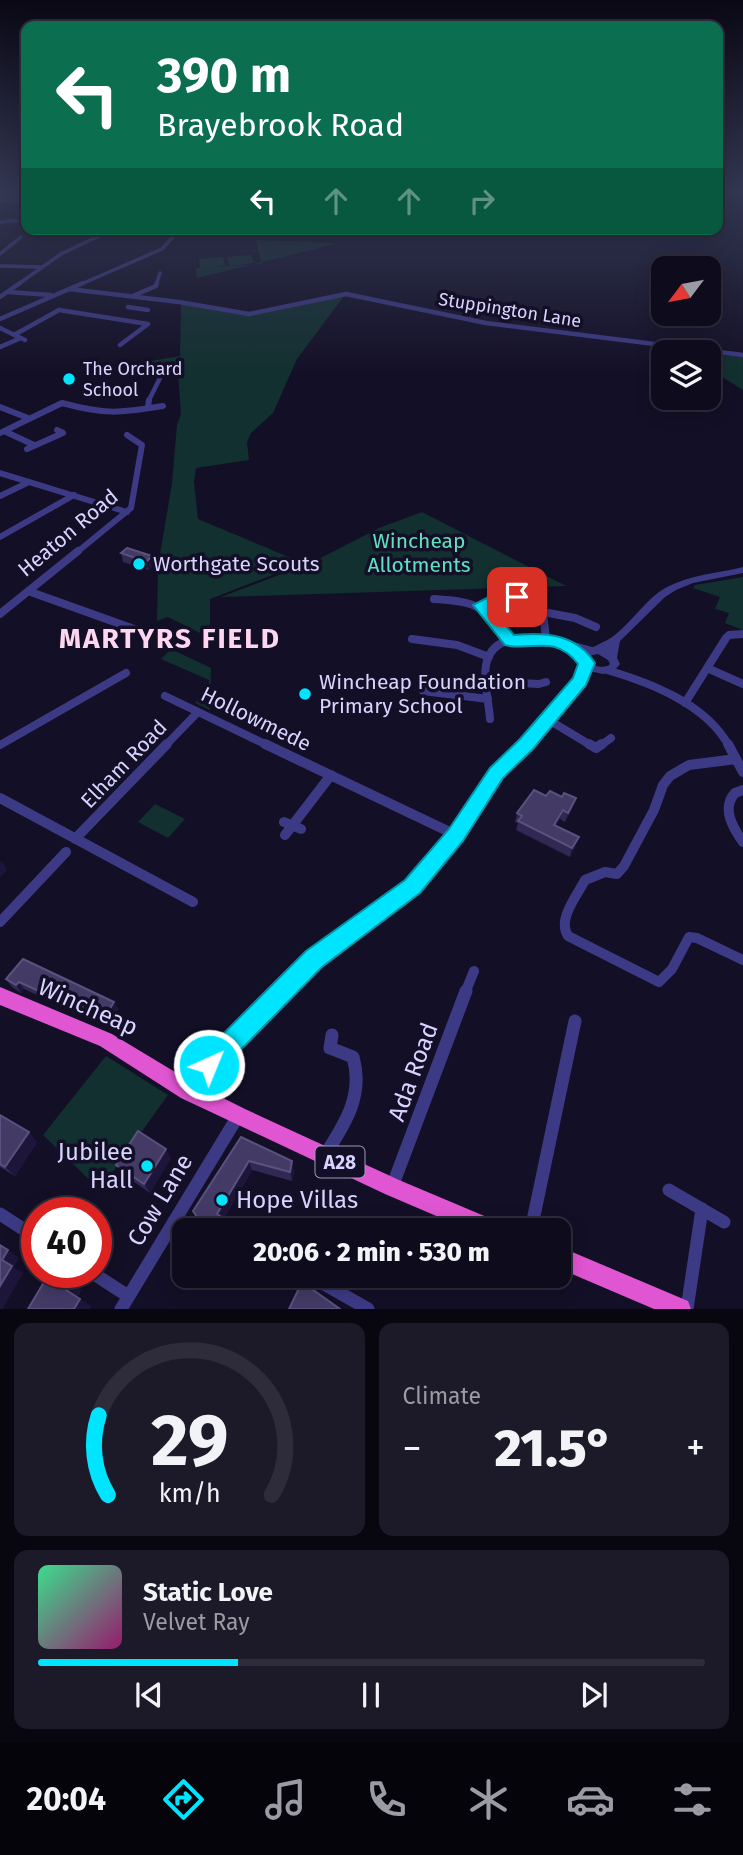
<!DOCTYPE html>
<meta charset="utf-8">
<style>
:root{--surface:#0e0b1c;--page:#1c1929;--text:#f1f3f6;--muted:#9b9ba3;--line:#2e2b3b;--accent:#00e5ff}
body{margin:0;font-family:"Fira Sans",sans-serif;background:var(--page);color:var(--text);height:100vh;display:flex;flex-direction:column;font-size:26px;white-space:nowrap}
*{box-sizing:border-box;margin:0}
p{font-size:23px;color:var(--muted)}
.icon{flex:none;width:38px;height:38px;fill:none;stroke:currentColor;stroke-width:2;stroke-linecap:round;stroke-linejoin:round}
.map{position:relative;height:1309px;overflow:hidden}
.side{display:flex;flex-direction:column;gap:14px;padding:14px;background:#08060f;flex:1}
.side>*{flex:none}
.hud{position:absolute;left:21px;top:21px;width:702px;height:214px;border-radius:14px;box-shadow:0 4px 18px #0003,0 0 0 2px var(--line);background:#0b6e4f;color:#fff;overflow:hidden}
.needle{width:46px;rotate:238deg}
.tools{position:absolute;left:651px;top:256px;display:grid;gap:14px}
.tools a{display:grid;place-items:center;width:70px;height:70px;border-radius:14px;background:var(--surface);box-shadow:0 4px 18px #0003,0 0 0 2px var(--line);font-size:35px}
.speed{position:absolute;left:21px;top:1197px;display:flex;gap:14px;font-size:35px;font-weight:700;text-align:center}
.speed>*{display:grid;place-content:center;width:91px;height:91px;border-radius:50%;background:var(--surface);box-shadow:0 4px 18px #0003,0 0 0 2px var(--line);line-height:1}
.speed .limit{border:10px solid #d22;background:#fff;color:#111}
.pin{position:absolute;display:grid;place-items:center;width:60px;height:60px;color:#fff;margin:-30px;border-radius:14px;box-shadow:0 4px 10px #0006}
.me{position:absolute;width:77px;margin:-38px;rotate:44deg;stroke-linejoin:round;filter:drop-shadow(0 0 5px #0008)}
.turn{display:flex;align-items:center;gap:24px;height:147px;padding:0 21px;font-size:32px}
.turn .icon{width:91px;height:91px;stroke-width:2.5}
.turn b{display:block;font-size:49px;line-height:60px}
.lanes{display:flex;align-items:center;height:66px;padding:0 21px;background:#0003;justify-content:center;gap:35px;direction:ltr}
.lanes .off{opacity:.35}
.big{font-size:52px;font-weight:800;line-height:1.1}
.side .card{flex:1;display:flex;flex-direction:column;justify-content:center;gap:10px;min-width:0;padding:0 24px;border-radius:14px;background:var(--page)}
.side .dial{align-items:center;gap:0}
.dial svg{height:182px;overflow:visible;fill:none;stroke:var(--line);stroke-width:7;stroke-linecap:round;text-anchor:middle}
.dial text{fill:var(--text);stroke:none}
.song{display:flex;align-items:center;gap:21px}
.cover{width:84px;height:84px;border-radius:10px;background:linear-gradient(135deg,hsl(150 70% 55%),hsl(320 70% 35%))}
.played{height:7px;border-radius:4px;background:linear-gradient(90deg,var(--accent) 30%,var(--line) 30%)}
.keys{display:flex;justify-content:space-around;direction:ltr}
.heat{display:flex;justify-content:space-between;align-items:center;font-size:38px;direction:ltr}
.side .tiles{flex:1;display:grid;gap:14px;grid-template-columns:1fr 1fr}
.card:last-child{grid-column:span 2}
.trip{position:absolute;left:172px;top:1218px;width:399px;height:70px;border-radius:14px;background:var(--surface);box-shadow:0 4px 18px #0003,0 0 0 2px var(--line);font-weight:800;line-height:70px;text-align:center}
.menu{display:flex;height:112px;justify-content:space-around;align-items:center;background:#06040b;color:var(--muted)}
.menu .icon{width:49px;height:49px}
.menu .selected{color:var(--accent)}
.menu b{font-size:32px;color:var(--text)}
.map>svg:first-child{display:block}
.green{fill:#12302f}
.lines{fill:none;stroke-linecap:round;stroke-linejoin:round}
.minor-far5{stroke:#3d3a85;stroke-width:3.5}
.minor-far4{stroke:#3d3a85;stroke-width:4.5}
.minor-far3{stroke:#3d3a85;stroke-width:6}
.minor-far2{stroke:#3d3a85;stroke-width:8}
.minor-far1{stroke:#3d3a85;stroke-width:10}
.minor{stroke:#3d3a85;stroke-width:13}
.tertiary{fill:#3d3a85;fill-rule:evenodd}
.trunk{fill:#e055d1;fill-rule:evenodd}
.wall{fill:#312854}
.shaded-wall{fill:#1d163a}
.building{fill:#433a66;stroke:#5a527e;stroke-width:2}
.route{fill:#00e5ff;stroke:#0095a6;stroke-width:2}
.poi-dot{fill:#00e5ff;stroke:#130f26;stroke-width:2.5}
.labels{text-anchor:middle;stroke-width:7;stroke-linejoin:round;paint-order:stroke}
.far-street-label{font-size:18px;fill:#d9d4ff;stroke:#130f26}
.far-poi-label{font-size:18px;fill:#d9d4ff;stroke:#130f26;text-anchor:start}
.shield{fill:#130f26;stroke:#9e99be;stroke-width:2}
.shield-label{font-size:19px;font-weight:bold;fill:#d9d4ff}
.street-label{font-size:21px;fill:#d9d4ff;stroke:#130f26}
.park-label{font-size:21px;fill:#5fe0c0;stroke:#130f26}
.poi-label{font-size:21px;fill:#d9d4ff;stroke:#130f26;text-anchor:start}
.near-street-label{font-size:24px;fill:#d9d4ff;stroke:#130f26}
.near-poi-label{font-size:24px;fill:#d9d4ff;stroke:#130f26;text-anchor:end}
.district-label{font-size:28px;font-weight:bold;letter-spacing:2px;fill:#ffd6f0;stroke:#130f26}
</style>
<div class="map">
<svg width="743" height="1309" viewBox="0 0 743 1309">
<rect width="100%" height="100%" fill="#130f26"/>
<path class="green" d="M256 240 340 243 197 278 196 268H200L199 259 223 257 225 265 216 267 229 266 227 257 251 255 254 263 231 266 262 264Z
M344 296 297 359 273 413 251 433 247 442 249 460 196 468 194 482 198 519 303 563 210 599V638L168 617 157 621 158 566 172 483 177 425 181 414 178 374 140 367 145 362 180 356 181 304 248 316Z
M711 354 743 357V390L717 374Z
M422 512 566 586 221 597 313 562 379 528Z
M743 577V630L725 623 729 613 715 609 720 597 693 588 695 585Z
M171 649 211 668 210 710 195 703 209 688V680L161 659Z
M155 804 185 819 168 838 138 822Z
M106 1056 168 1095 100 1190 43 1135Z"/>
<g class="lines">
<path class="minor-far5" d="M0 200 26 202
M0 222 26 220
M0 254 21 237
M0 266 43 267
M17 285 61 254 99 236 107 229
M79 285 162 249 172 238V229
M156 285 160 273"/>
<path class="minor-far4" d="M69 289 179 302 249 314 346 294 486 323 743 355
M8 292 51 295
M135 295 156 286 157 283
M0 297 20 283
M128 307 148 310
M0 319 83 283
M0 328 25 340
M14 335 59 310 148 324 120 345
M0 347 21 338
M148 402 162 374"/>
<path class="minor-far3" d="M0 407 28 418
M148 407 149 400
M4 431 34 445
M0 433 62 403C106 415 119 413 163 406
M27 449 63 433 57 430
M0 473 127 512
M0 496 29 482
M0 537 74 495
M76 553 131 508 142 445 127 435"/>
<path class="minor-far2" d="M28 591 137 630
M434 599C479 602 484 606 511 641
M481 605 498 597H517
M542 606 546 638
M543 612 575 618 596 627
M0 614 78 551
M412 639 457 645 489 657
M707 668 743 684
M607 670C651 683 706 704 729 746
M487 681 539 684 546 682
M423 691 488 699
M165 696 269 746
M685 703 726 638 729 635 743 634
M490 719C489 703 483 681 486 665 495 619 565 644 592 651
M547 719 592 746
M0 745 126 673
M165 746 198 712
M600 746 611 738"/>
<path class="minor-far1" d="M265 744 456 835
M589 744 596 748 602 744
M728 744 743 772
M736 759 689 765 670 776 663 785 654 810 624 866 617 874 605 872 585 880C577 896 557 919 568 936L659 982 672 969 689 937 697 938 743 960
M743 790 735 793C721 808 733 828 743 842
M0 798 193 902
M284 822 301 829
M285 835 331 775
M75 839 167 744
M0 922 66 852
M465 993 474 971"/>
<path class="minor" d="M325 1155C345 1124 364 1095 353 1057L330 1048 332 1035
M392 1187 466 991
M669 1190 724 1222
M0 1214 37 1238
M174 1221 184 1231
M531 1230 575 1021
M91 1272 128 1296
M310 1276 368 1309
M121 1309 238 1116
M687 1309 702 1209"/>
<path class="tertiary" d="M743 567V573L693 583 676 590 665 597 620 641 617 658 620 664 614 671 603 674 589 671 584 684 530 747 501 776 460 839 416 890 332 951 306 976 214 1070 193 1096 188 1098 183 1096 181 1091 183 1086 204 1060 296 966 322 943 408 882 452 831 493 770 522 741 576 679 582 663 580 658C588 646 605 644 616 634 631 622 643 604 659 592 684 575 715 574 743 567ZM598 654 608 660 610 664 608 666C600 668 593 667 590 658L592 655Z"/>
<path class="trunk" d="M0 987 112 1034 195 1084 245 1109 399 1180 501 1223 505 1230H469L385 1194 181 1098 100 1046 0 1005Z
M558 1246 688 1301 691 1309H654L558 1268Z"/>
</g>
<path class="wall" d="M121 553 152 556 154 565 148 570 123 562Z
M546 796 576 798 573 807 565 822 560 819 556 826 576 846 570 857 516 830 518 823 515 822 517 813Z
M6 979 114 1002 118 1009 107 1027 24 989 21 993 12 987Z
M0 1115 37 1142 15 1176 0 1167Z
M241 1137 294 1170 292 1181 252 1170 224 1218 236 1230H205L193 1211Z
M171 1158 150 1193 123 1174 116 1165Z"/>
<path class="shaded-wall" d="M152 556 154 565 148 570 146 562Z
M576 798 573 807 565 822 568 813Z
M563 810 560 819 552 833 554 825Z
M579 837 576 846 570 857 572 848Z
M2 861 7 870 0 877V863Z
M19 982 24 989 21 993 16 985Z
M114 1002 118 1009 107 1027 103 1020Z
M29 1132 37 1142 15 1176 5 1167Z
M166 1149 171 1158 150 1193 144 1184Z
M249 1161 252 1170 222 1222 217 1214Z
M292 1161 294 1170 292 1181 290 1172Z
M8 1250 19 1258 14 1267 2 1260Z
M12 1266 23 1273 3 1308 4 1309H0V1286Z
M71 1282 82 1290 77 1298 66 1290Z
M80 1299 91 1306 90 1309H74Z"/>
<path class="building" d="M127 548 152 556 146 562 121 553Z
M534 790 546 796 550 791 562 797 564 793 576 798 568 813 563 810 554 825 579 837 572 848 518 821 522 816 517 813Z
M23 959 114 1002 103 1020 19 982 16 985 6 979Z
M0 1115 29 1132 5 1167 0 1164Z
M138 1131 166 1149 144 1184 116 1165Z
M241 1137 292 1161 290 1172 249 1161 217 1214 234 1225 233 1230H212L202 1225 193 1211Z
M0 1245 8 1250 2 1260 12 1266 0 1286Z
M50 1272H57L71 1282 66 1290 80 1299 74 1309H28Z
M302 1282 340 1309H289Z"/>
<linearGradient id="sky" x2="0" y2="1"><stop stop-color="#0a0815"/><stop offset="0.51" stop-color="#333752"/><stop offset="1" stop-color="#333752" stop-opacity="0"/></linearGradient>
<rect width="743" height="376" fill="url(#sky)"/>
<path class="route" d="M498 592 517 593 524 597C517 605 501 601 490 606L514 635C546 632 576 634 595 663L586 685 533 749 503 778 463 841 420 893 322 967 217 1074 209 1078 200 1074 196 1065 200 1057 306 951 405 880 449 829 490 768 520 739 573 678 578 664C555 633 530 652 505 645L473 605Z"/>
<g class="poi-dot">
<circle cx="69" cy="379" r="7"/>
<circle cx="139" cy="564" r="7"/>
<circle cx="305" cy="694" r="7"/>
<circle cx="147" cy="1166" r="7"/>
<circle cx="222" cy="1200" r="7"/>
</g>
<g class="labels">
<g class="far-street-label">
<text transform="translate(510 310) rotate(9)" y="6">Stuppington Lane</text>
</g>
<g class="far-poi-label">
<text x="83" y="375">The Orchard<tspan x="83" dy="21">School</tspan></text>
</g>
<rect class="shield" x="315.5" y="1146.5" width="49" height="31" rx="5"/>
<g class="shield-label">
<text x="340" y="1169">A28</text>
</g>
<g class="street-label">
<text transform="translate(68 533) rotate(-40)" y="7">Heaton Road</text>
<text transform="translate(256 719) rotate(26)" y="7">Hollowmede</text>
<text transform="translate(124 764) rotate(-46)" y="7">Elham Road</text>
</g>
<g class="park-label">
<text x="419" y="548">Wincheap<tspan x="419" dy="24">Allotments</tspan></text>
</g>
<g class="poi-label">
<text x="153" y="571">Worthgate Scouts</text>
<text x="319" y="689">Wincheap Foundation<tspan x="319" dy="24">Primary School</tspan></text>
</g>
<g class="near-street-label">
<text transform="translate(88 1007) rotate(24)" y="8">Wincheap</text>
<text transform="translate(413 1072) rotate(-70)" y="8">Ada Road</text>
<text transform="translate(160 1200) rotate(-59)" y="8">Cow Lane</text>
</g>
<g class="near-poi-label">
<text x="133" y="1160">Jubilee<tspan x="133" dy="28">Hall</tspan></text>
<text x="236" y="1208" text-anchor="start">Hope Villas</text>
</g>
<g class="district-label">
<text x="170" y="648">MARTYRS FIELD</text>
</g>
</g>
</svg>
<div class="tools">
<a><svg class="needle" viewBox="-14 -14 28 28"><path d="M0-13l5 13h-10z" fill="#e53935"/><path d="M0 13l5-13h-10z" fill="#9b9ba3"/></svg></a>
<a><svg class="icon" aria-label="layers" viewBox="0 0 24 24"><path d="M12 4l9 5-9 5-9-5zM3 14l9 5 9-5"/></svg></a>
</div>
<div class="speed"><div class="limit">40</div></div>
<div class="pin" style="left:517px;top:597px;background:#d93025"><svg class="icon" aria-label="arrive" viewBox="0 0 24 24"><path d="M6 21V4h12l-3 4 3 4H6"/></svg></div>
<svg class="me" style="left:209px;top:1065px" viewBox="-20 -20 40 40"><circle r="17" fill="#00e5ff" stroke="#fff" stroke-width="3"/><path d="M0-11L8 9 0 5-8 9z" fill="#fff"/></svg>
<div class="trip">20:06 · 2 min · 530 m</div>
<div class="hud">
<div class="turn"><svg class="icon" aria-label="left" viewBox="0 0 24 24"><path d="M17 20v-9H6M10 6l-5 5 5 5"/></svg><div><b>390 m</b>Brayebrook Road</div></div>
<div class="lanes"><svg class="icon" aria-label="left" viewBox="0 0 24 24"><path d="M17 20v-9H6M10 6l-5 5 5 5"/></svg><svg class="icon off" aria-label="ahead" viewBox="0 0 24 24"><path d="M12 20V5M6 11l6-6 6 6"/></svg><svg class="icon off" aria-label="ahead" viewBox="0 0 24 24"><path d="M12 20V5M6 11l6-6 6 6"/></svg><svg class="icon off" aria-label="right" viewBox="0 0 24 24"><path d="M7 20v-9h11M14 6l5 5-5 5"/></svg></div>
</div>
</div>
<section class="side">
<div class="tiles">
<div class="card dial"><svg viewBox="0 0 100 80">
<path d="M14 69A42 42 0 1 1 86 69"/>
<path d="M14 69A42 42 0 0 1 10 34" stroke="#00e5ff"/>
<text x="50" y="56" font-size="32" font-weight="700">29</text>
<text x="50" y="72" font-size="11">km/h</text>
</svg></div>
<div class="card"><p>Climate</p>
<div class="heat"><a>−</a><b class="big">21.5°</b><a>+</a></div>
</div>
<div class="card">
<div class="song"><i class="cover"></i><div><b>Static Love</b><p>Velvet Ray</p></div></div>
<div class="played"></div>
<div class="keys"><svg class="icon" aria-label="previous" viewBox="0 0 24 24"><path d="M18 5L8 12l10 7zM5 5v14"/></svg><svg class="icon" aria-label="pause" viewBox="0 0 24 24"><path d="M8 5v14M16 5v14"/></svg><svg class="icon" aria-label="next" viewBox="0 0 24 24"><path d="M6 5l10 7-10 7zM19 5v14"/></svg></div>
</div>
</div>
</section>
<nav class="menu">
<b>20:04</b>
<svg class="icon selected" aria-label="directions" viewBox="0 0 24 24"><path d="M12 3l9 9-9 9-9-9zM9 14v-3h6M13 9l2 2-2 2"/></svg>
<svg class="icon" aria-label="music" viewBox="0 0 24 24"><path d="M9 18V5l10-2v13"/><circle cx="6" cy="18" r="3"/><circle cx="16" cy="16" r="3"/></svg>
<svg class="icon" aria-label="phone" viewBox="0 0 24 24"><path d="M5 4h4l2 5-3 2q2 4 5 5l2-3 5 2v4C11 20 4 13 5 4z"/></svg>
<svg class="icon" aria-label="climate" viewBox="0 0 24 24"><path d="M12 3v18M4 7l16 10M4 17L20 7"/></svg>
<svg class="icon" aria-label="car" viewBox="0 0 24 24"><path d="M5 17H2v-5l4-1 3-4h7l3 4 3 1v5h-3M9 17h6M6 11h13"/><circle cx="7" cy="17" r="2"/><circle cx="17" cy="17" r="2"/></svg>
<svg class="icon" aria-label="filters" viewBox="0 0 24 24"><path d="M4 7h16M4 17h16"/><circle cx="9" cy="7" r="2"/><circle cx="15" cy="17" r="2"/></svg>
</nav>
